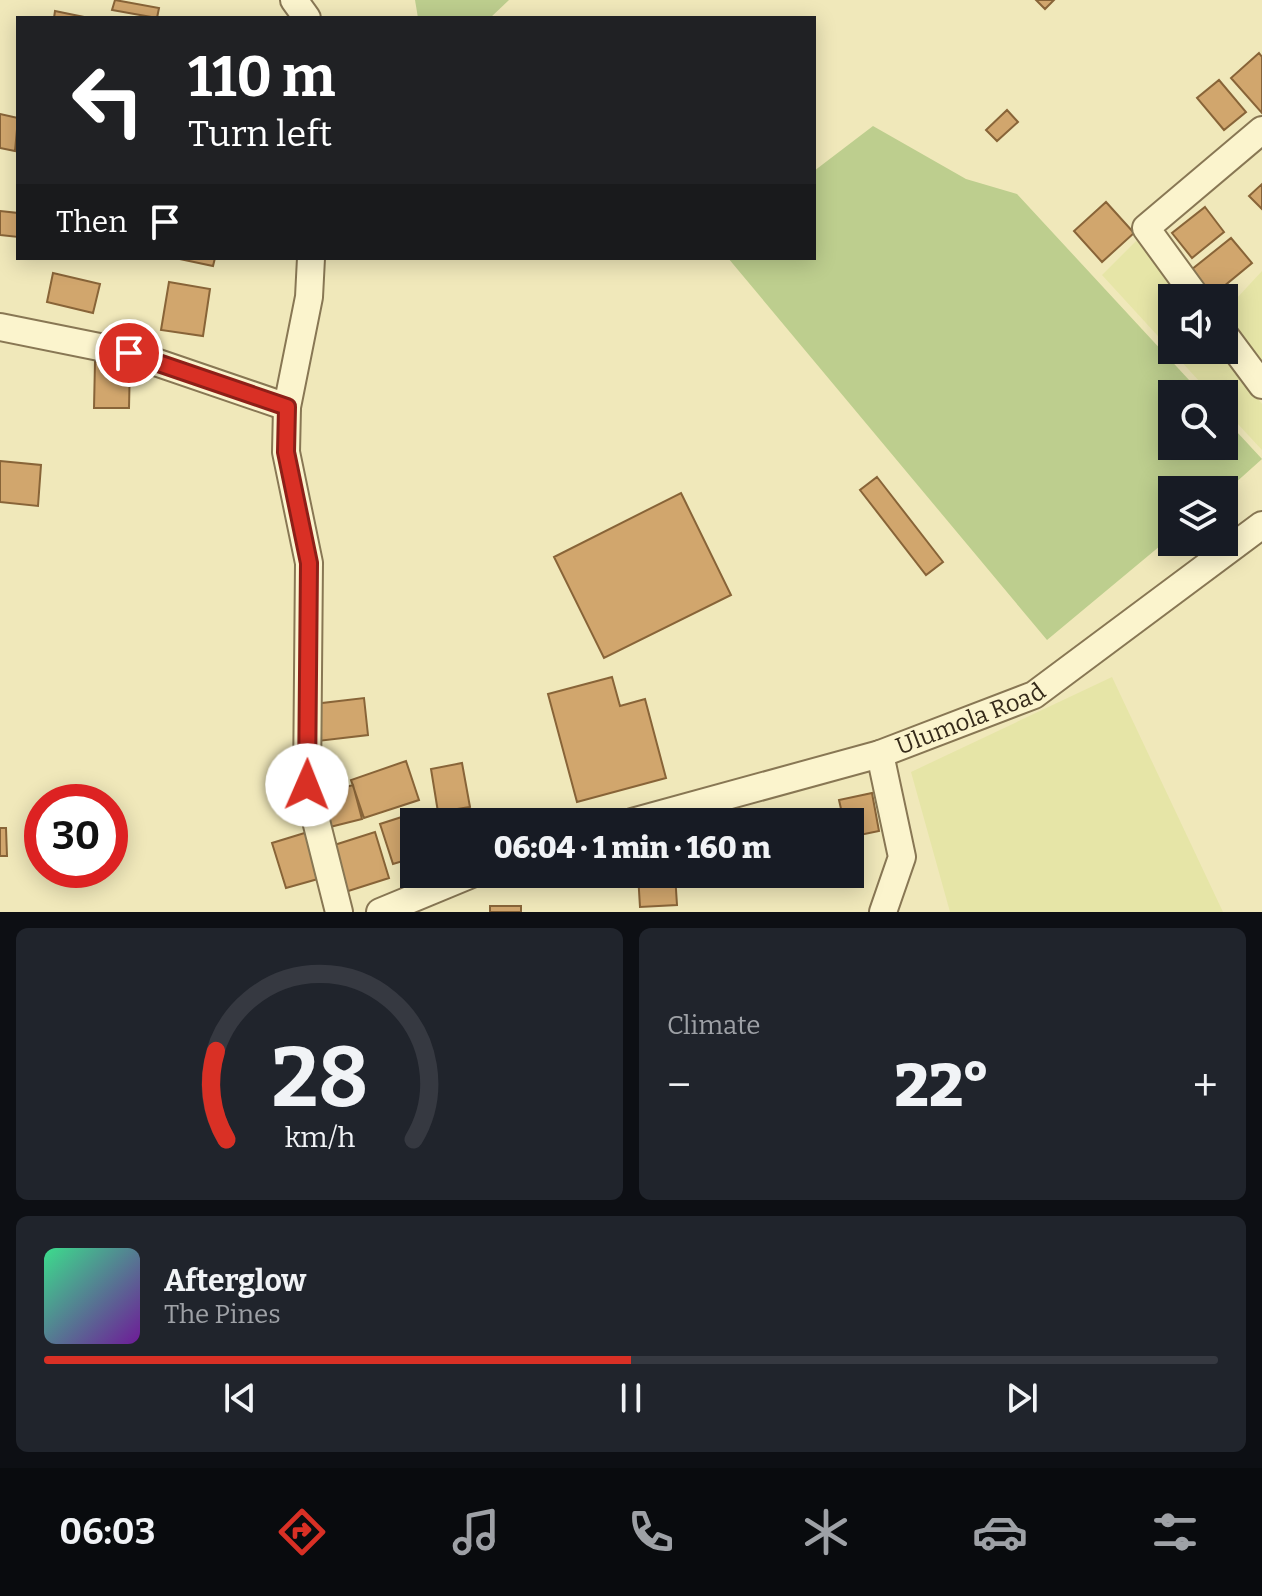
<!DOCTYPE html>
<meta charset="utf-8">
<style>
:root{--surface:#171b24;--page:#20242c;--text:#f1f3f6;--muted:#9ea1a6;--line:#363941;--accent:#d93025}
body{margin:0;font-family:Bitter,serif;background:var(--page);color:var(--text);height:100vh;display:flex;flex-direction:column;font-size:30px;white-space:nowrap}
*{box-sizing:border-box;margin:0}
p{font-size:26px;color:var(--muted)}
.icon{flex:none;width:44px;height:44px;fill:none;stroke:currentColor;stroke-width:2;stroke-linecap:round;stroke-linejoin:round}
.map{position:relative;height:912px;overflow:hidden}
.drawer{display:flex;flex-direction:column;gap:16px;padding:16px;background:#0d0f14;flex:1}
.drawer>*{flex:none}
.top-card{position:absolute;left:16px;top:16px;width:800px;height:244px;border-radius:0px;box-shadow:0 4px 20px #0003;background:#202124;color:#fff;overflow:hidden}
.fabs{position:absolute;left:1158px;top:284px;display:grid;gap:16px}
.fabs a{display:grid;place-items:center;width:80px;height:80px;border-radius:0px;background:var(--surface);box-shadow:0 4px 20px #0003;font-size:40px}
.speed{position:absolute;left:24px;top:784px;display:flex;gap:16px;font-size:40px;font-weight:700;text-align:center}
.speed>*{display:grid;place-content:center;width:104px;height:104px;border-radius:50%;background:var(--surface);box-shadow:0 4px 20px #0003;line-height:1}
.speed .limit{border:12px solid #d22;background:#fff;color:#111}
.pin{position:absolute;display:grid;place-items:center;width:68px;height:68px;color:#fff;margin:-34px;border:4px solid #fff;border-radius:50%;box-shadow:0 2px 8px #0007}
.me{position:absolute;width:88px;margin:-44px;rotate:1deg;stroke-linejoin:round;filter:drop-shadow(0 0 6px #0008)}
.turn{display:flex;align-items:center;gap:28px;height:168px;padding:0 40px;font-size:36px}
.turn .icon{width:104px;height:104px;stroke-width:2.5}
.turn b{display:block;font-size:56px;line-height:68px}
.then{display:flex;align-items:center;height:76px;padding:0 40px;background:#0003;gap:16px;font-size:30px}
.big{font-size:60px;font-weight:800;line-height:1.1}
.drawer .card{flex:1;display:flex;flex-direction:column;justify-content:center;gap:12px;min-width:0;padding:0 28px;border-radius:12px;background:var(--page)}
.drawer .dial{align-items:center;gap:0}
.dial svg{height:208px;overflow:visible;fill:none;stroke:var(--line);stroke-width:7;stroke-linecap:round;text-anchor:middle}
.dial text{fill:var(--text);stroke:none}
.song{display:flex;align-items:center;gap:24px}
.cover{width:96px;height:96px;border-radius:12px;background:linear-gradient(135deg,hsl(150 70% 55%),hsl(280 70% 35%))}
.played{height:8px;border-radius:4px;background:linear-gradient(90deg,var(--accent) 50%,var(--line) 50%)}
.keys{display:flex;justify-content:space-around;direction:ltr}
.heat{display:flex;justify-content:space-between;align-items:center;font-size:44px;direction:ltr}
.drawer .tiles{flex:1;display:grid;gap:16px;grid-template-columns:1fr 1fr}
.card:last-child{grid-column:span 2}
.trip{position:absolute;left:400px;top:808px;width:464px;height:80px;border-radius:0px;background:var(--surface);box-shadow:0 4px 20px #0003;font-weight:800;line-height:80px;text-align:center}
.tab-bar{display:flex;height:128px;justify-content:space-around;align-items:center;background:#090b0e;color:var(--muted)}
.tab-bar .icon{width:56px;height:56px}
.tab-bar .selected{color:var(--accent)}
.tab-bar b{font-size:36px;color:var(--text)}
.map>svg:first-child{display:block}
.farmland{fill:#e6e5a7}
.green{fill:#bdce8e}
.building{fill:#d1a66d;stroke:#886438;stroke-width:2}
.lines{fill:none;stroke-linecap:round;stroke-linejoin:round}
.minor-casing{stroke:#887754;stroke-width:30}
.minor{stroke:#fbf4cd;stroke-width:26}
.route-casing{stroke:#8d1f18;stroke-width:20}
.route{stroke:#d93025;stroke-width:14}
.labels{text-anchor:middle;stroke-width:8;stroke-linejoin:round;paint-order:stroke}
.street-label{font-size:24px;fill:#362b1a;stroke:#f7f1ca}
</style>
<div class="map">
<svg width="1262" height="912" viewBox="0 0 1262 912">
<rect width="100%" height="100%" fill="#f0e8ba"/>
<path class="farmland" d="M1137 240 1181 298H1172V350H1221L1262 404V450L1224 409V394H1211L1102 275Z
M1262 271V366L1224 312Z
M1112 677 1223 912H950L911 772Z"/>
<path class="green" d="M415 0H509L490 18H418Z
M873 126 966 179 1017 194 1202 394H1172V446H1224V418L1262 459 1224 493V490H1172V536L1047 640 728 258H814V171Z"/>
<path class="building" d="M115 0 159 8 157 18 112 10Z
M1036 0H1054L1045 9Z
M55 11 89 18H54Z
M1259 53 1262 57V113L1231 78Z
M1219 80 1246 112 1224 130 1197 98Z
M1007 110 1018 122 997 141 986 130Z
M0 114 18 118 15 151 0 148Z
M1262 184V209L1249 196Z
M1106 202 1134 233 1102 262 1074 231Z
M1205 207 1224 232 1192 258 1172 233Z
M0 211 18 213V237L0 235Z
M1231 238 1252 263 1212 296 1191 270Z
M175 258H215L213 266Z
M53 273 100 284 93 313 47 302Z
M169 282 210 289 203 336 161 330Z
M95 362H130L129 408H94Z
M0 461 41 465 38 506 0 502Z
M877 477 943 562 926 575 860 490Z
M681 493 731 595 604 658 554 557Z
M612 677 620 706 645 699 666 778 577 802 548 694Z
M364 698 368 735 318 741 314 704Z
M406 761 419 800 364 818 351 780Z
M462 763 470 807 438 812 431 769Z
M353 785 362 819 322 829 313 796Z
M872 793 879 831 850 837V822H844L839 800Z
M414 813 417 822H414V870L410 871 406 860 393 864 380 824Z
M0 828H6L7 856H0Z
M311 831 325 877 286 888 272 843Z
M375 832 389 878 339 894 325 848Z
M638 874H675L677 905 640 907Z
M490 906H521V912H490Z"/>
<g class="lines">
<g class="minor-casing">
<g id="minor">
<path d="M294 0 307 18"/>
<path d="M311 258 309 297 287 407 286 452 309 563 307 785 339 912"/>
<path d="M1197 298 1146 228 1262 130"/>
<path d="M0 327 129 353 287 407"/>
<path d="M1224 334 1262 385"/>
<path d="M880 754 902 857 883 912"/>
<path id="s1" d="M632 822 880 754 1034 695 1262 525"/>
<path d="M380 912 472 874"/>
</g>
</g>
<use href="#minor" class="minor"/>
</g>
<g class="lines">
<g class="route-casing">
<path id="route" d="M129 353 287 407 286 452 309 563 307 785"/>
</g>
<use href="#route" class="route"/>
</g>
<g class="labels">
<g class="street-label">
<text dy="8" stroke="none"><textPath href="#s1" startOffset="354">Ulumola Road</textPath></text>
</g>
</g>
</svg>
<div class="fabs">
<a><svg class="icon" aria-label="sound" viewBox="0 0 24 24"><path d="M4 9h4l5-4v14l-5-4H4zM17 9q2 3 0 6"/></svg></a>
<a><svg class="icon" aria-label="search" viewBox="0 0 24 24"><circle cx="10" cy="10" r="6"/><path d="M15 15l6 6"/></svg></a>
<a><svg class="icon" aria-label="layers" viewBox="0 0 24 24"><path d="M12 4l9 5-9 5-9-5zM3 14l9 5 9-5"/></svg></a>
</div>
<div class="speed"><div class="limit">30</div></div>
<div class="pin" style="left:129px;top:353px;background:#d93025"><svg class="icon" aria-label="arrive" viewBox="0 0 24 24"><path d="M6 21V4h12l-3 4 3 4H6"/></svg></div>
<svg class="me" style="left:307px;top:785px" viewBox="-20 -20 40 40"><circle r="19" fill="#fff"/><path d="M0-13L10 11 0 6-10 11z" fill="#d93025"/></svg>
<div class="trip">06:04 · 1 min · 160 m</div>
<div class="top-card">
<div class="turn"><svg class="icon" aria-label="left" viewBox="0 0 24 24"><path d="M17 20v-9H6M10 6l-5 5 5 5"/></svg><div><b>110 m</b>Turn left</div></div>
<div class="then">Then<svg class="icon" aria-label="arrive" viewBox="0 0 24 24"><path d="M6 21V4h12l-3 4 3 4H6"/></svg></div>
</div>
</div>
<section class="drawer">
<div class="tiles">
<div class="card dial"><svg viewBox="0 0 100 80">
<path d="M14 69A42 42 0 1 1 86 69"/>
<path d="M14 69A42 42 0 0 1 10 35" stroke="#d93025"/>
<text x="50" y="56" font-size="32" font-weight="700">28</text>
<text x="50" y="72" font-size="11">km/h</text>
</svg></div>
<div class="card"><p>Climate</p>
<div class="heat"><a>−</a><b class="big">22°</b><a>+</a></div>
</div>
<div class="card">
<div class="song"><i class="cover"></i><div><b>Afterglow</b><p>The Pines</p></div></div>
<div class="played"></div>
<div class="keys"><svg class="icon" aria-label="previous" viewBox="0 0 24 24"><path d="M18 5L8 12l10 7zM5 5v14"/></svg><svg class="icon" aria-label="pause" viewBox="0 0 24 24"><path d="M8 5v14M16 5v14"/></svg><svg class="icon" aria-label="next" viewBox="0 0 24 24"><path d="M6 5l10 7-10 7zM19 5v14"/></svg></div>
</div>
</div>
</section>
<nav class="tab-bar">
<b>06:03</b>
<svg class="icon selected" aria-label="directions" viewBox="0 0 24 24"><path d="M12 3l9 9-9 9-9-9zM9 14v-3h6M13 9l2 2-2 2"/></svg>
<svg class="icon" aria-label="music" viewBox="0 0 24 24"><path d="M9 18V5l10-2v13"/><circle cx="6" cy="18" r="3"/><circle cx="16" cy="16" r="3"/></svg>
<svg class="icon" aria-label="phone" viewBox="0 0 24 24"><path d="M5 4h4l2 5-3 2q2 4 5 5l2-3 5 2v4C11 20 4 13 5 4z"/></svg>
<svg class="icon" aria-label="climate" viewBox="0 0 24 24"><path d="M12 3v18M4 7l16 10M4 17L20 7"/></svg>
<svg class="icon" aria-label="car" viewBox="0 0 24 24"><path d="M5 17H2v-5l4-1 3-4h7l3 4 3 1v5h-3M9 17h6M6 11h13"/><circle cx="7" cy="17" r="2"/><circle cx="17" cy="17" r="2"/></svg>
<svg class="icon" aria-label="filters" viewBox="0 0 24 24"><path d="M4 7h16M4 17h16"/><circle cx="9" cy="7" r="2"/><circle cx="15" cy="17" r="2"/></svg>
</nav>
